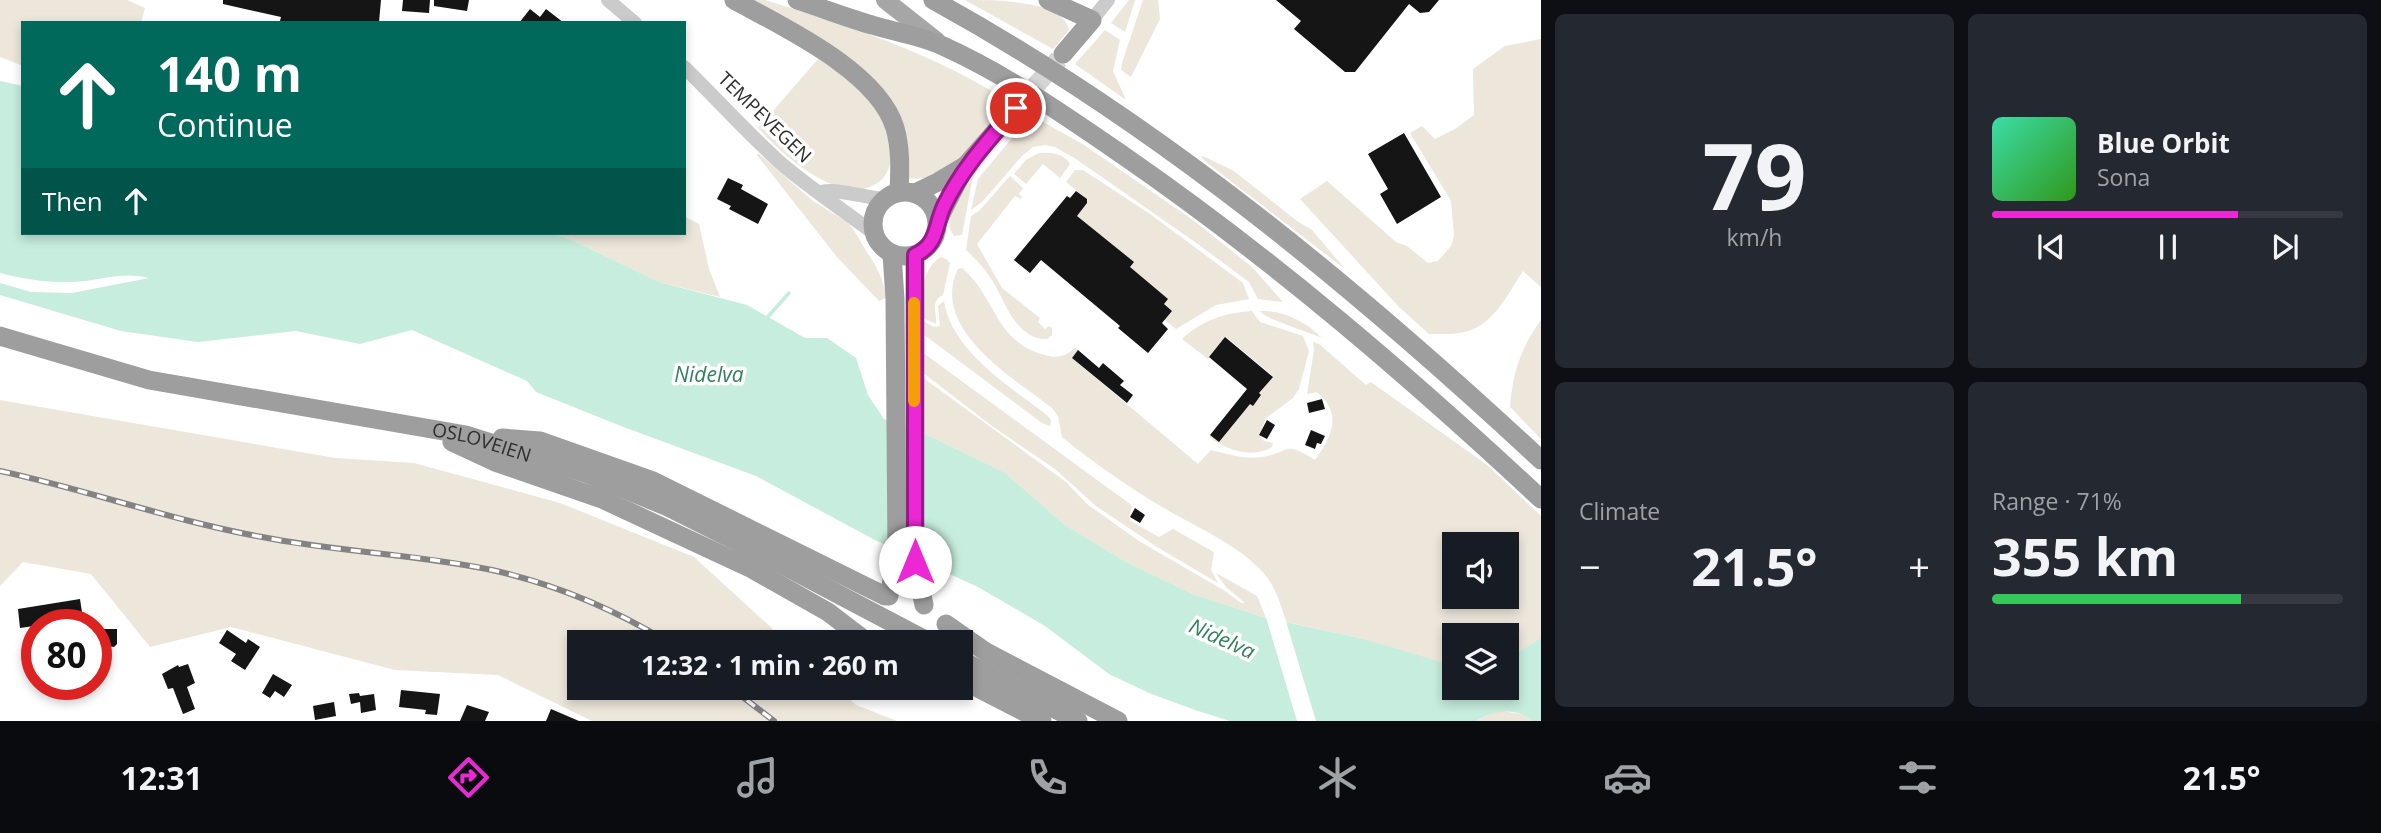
<!DOCTYPE html>
<meta charset="utf-8">
<style>
:root{--surface:#171b24;--page:#242831;--text:#f1f3f6;--muted:#9ea1a6;--line:#363941;--accent:#ec28d5}
body{margin:0;font-family:"Open Sans",sans-serif;background:var(--page);color:var(--text);height:100vh;display:flex;flex-direction:column;font-size:26px;white-space:nowrap}
*{box-sizing:border-box;margin:0}
p{font-size:23px;color:var(--muted)}
.icon{flex:none;width:38px;height:38px;fill:none;stroke:currentColor;stroke-width:2;stroke-linecap:round;stroke-linejoin:round}
.map{position:relative;flex:1;overflow:hidden}
.side{display:flex;flex-direction:column;gap:14px;padding:14px;background:#0d0f14;width:840px}
.side>*{flex:none}
.hud{position:absolute;left:21px;top:21px;width:665px;height:214px;border-radius:0px;box-shadow:0 4px 10px #0003;background:#00695c;color:#fff;overflow:hidden}
.tools{position:absolute;left:1442px;top:532px;display:grid;gap:14px}
.tools a{display:grid;place-items:center;width:77px;height:77px;border-radius:0px;background:var(--surface);box-shadow:0 4px 10px #0003;font-size:35px}
.speed{position:absolute;left:21px;top:609px;display:flex;gap:14px;font-size:35px;font-weight:700;text-align:center}
.speed>*{display:grid;place-content:center;width:91px;height:91px;border-radius:50%;background:var(--surface);box-shadow:0 4px 10px #0003;line-height:1}
.speed .limit{border:10px solid #d22;background:#fff;color:#111}
.pin{position:absolute;display:grid;place-items:center;width:60px;height:60px;color:#fff;margin:-30px;border:4px solid #fff;border-radius:50%;box-shadow:0 2px 7px #0007}
.me{position:absolute;width:77px;margin:-38px;rotate:0deg;stroke-linejoin:round;filter:drop-shadow(0 0 5px #0008)}
.turn{display:flex;align-items:center;gap:24px;height:147px;padding:0 21px;font-size:32px}
.turn .icon{width:91px;height:91px;stroke-width:2.5}
.turn b{display:block;font-size:49px;line-height:60px}
.then{display:flex;align-items:center;height:66px;padding:0 21px;background:#0003;gap:14px;font-size:26px}
.big{font-size:52px;font-weight:700;line-height:1.1}
.side .tile{flex:1;display:flex;flex-direction:column;justify-content:center;gap:10px;min-width:0;padding:0 24px;border-radius:10px;background:var(--page)}
.side .dial{align-items:center;gap:0}
.dial b{font-size:91px;line-height:1}
.song{display:flex;align-items:center;gap:21px}
.cover{width:84px;height:84px;border-radius:10px;background:linear-gradient(135deg,hsl(160 70% 55%),hsl(110 70% 35%))}
.played{height:7px;border-radius:4px;background:linear-gradient(90deg,var(--accent) 70%,var(--line) 70%)}
.keys{display:flex;justify-content:space-around;direction:ltr}
.heat{display:flex;justify-content:space-between;align-items:center;font-size:38px;direction:ltr}
.charge{height:10px;border-radius:5px;background:linear-gradient(90deg,#34c759 71%,var(--line) 0)}
.side .tiles{flex:1;display:grid;gap:14px;grid-template-columns:repeat(2,1fr)}
.trip{position:absolute;left:567px;top:630px;width:406px;height:70px;border-radius:0px;background:var(--surface);box-shadow:0 4px 10px #0003;font-weight:700;line-height:70px;text-align:center}
.menu{display:flex;height:112px;justify-content:space-around;align-items:center;background:#090b0e;color:var(--muted)}
.menu .icon{width:49px;height:49px}
.menu .selected{color:var(--accent)}
.menu b{font-size:32px;color:var(--text)}
main{display:flex;flex:1;min-height:0}
.map>svg:first-child{display:block}
.green{fill:#ece6db;fill-rule:evenodd}
.water{fill:#c6eddd}
.pier{fill:#fff}
.lines{fill:none;stroke-linecap:round;stroke-linejoin:round}
.stream{stroke:#c6eddd;stroke-width:3.5}
.building{fill:#151515}
.trunk-tunnel{stroke:#d5d5d5;stroke-width:19;stroke-dasharray:19 10;stroke-linecap:butt}
.tertiary{stroke:#cbcbcb;stroke-width:14}
.primary{stroke:#a6a6a6;stroke-width:18}
.trunk{stroke:#9e9e9e;stroke-width:19}
.rail-casing{stroke:#838383;stroke-width:6}
.rail{stroke:#fff;stroke-width:3.5;stroke-dasharray:10;stroke-linecap:butt}
.route-casing{stroke:#991a8a;stroke-width:18}
.route{stroke:#ec28d5;stroke-width:12}
.slow{stroke:#f59e0b;stroke-width:12}
.labels{text-anchor:middle;stroke-width:7;stroke-linejoin:round;paint-order:stroke}
.street-label{font-size:19px;fill:#2e2e2e;stroke:#fff}
.water-label{font-size:21px;font-style:italic;fill:#33805f;stroke:#fff}
</style>
<main>
<div class="map">
<svg width="1541" height="721" viewBox="0 0 1541 721">
<rect width="100%" height="100%" fill="#fff"/>
<path class="green" d="M0 0H127L145 8 141 23H23V66L0 57Z
M746 0H765C851 26 934 54 1010 102 985 130 951 186 909 178 911 151 906 130 894 106Z
M965 0C994 0 1064 0 1069 30L1053 49Z
M1129 0H1135L1125 32 1111 23Z
M1143 0H1158L1160 19 1131 77 1121 70 1122 63Z
M1105 30 1120 40 1113 71 1126 100 1075 64Z
M1541 39V287L1523 271C1508 293 1495 323 1468 331 1456 335 1441 334 1429 334L1399 307 1300 199 1327 181 1396 242 1407 246 1428 263 1438 261 1451 246 1454 235 1451 201 1410 133 1422 126 1435 139 1455 129 1474 115 1473 69 1505 46Z
M819 58C851 79 906 125 888 170 884 180 874 187 863 189 826 194 781 153 758 128Z
M1022 110 1026 112 979 168 972 181 962 235 954 236C930 205 1003 134 1022 110Z
M1031 115 1084 145 1193 220 1252 267 1283 302 1258 299 1249 282 1195 242 1076 159 1055 147 1045 145 1033 147 1022 156 982 202 971 210 978 179Z
M758 153 813 201 847 222C854 229 858 237 863 246 875 264 883 276 886 298L879 301 837 257 757 155Z
M1039 153C1051 152 1065 154 1070 164L1060 178 1043 164 1026 184 1014 174 1026 160Z
M1203 156 1234 171 1297 221 1312 230 1345 269 1206 162 1201 157Z
M1075 170H1083L1150 214 1243 283 1249 299 1216 305 1176 329 1165 320 1164 304 1130 267 1133 262 1077 216 1088 200 1066 182Z
M1010 176 1023 188 1019 194 1022 197 1020 199 1015 196 977 244 1002 288 1040 318 1038 322 1045 329 1049 326 1052 328V335L1047 339C1018 340 1006 305 995 285 987 271 977 260 966 250L971 216 979 211Z
M684 216 699 224 709 269 720 297 659 282 572 240 550 233H684Z
M941 257 946 259 950 263 943 295C930 301 937 312 936 324L923 318C923 296 919 271 941 257Z
M962 268C995 295 995 343 1045 355 1057 359 1066 356 1075 348L1078 350 1072 358 1198 464 1211 450C1228 454 1245 460 1262 457 1293 452 1282 440 1315 460 1332 436 1343 414 1317 392L1307 394 1314 350 1313 342 1319 344 1366 385 1371 382 1487 465 1541 516V638L1507 659V635H1454V666L1451 667 1360 638 1286 622C1281 604 1274 583 1260 569 1235 544 1199 528 1169 511 1131 489 1095 464 1062 437L1058 416 1052 408C1013 378 929 328 958 269ZM1454 544H1507V597H1454Z
M944 301C951 350 1010 387 1047 415L1051 420 1050 426 1042 423 923 334V321L934 327 940 326 938 306Z
M1252 311 1260 322 1303 336 1309 351 1299 389 1293 398 1266 418 1259 435 1264 441 1273 443 1272 447C1253 459 1226 450 1209 437L1250 403 1253 405 1261 396 1259 393 1273 376 1226 337 1208 359 1182 339C1202 320 1225 313 1252 311Z
M1260 311C1283 310 1306 322 1322 338 1309 332 1265 319 1260 311Z
M1541 320V439L1510 407C1513 372 1520 349 1541 320Z
M922 352 1130 504 1132 507 1129 517 1132 522 1159 537 1173 529 1212 551 1214 553 1211 570 1218 583 1157 547 1096 506 1055 469 992 426 922 372Z
M922 377 1066 482 1087 504 1139 541 1225 591 1241 603H1245L1226 587 1216 573 1257 596 1266 618 1195 595 1126 562 1065 525 1004 472 923 433Z
M0 400 335 458 414 463 560 503 694 557 787 642H579V688H837L856 705 897 721H592L498 675 395 670 231 627 150 647 91 574 23 562 0 586Z
M1502 711 1525 715 1532 721H1477L1491 713Z"/>
<path class="water" d="M0 81 23 86V233H550L572 240 659 282 747 305 805 338H827L856 358 868 395 884 419 923 433 1004 472 1065 525 1126 562 1195 595 1266 618 1360 638 1454 666V688H1507V659L1541 638V721H1532C1517 707 1493 710 1477 721H1230L1195 710 1149 693 1109 674 1045 626 978 587 873 539 756 476 621 426 536 392 527 381 412 330 360 344 296 331 198 342 121 331 0 295V283L31 292 72 293 149 278C119 271 102 281 72 282 47 283 24 279 0 273Z"/>
<path class="pier" d="M1265 614 1285 618 1316 721H1297Z"/>
<g class="lines">
<path class="stream" d="M765 320 789 293"/>
</g>
<path class="building" d="M223 0H381L379 22 376 23 280 21 281 17 223 4Z
M403 0H430L429 13 402 11Z
M434 0H469L467 11 434 6Z
M1276 0H1439L1429 12 1420 13 1409 4 1355 72H1345L1294 29 1301 21Z
M530 9 540 17 546 9 564 23H519Z
M1404 133 1441 197 1397 224 1380 194 1388 189 1368 154Z
M728 178 743 185 741 189 768 204 758 224 729 209 731 206 717 199Z
M1076 191 1087 199V203L1077 216 1134 262 1130 267 1168 299 1164 304 1172 311 1162 323 1168 329 1148 353 1118 328 1120 326 1041 260 1030 273 1014 260 1067 196 1070 198Z
M1225 337 1273 377 1259 393 1261 395 1253 406 1250 404 1219 442 1210 435 1247 389 1209 357Z
M1078 350 1099 368 1103 363 1124 381 1120 385 1133 395 1127 403 1072 358Z
M1322 399 1325 409 1309 413 1307 403Z
M1267 420 1275 425 1267 439 1259 435Z
M1311 430 1325 436 1321 444 1317 443 1315 449 1305 445Z
M1135 508 1145 515 1140 523 1130 517Z
M80 599 83 619 20 628 18 609Z
M96 629H117V644L114 647 96 644Z
M227 630 246 643 248 639 260 647 245 670 231 661 236 654 219 643Z
M188 664 195 683 187 687 195 709 183 714 173 688 168 689 162 674 178 665 179 667Z
M273 674 292 685 284 697 275 691 270 698 262 693Z
M401 690 440 694 437 715 425 714 426 710 399 707Z
M359 693 360 696 374 694 376 710 361 713 360 702 351 704 349 694Z
M334 702 336 716 315 720 313 706Z
M467 705 489 712 485 721H460Z
M551 709 579 721H546Z"/>
<g class="lines">
<path class="trunk-tunnel" d="M1016 108 1059 59"/>
<path class="tertiary" d="M608 0 635 23
M1092 20 1108 0
M684 67C717 99 750 136 784 166 813 190 844 211 875 234
M821 192C839 188 865 198 884 199"/>
<path class="primary" d="M885 0 937 41"/>
<g class="trunk">
<path d="M734 0C783 27 878 71 895 128 901 149 900 170 899 192"/>
<path d="M797 0C822 8 847 18 872 25 895 32 921 36 943 46 1007 75 1066 116 1124 156 1273 259 1409 376 1541 499"/>
<path d="M933 0C1157 123 1355 287 1541 460"/>
<path d="M1048 0 1092 20 1063 54"/>
<circle cx="905" cy="224" r="32"/>
<path d="M915 193 938 182 965 166"/>
<path d="M938 220 966 165 1016 108"/>
<path d="M915 255V562L924 605"/>
<path id="s1" d="M0 336 149 380 466 435 588 474 668 507 762 554 929 642"/>
<path d="M502 438 540 441 653 481 885 596"/>
<path d="M452 442 495 462 602 499 752 569 828 612 862 638"/>
<path d="M889 596 897 554 895 299 892 254"/>
<path d="M946 624 986 652 1118 721"/>
<path d="M961 660 1078 721"/>
<path d="M961 681 974 686 1042 721"/>
</g>
<g class="rail-casing">
<path id="rail" d="M0 471C88 490 173 521 262 537 338 552 416 554 492 570 555 584 614 609 668 642
M731 688 774 721"/>
</g>
<use href="#rail" class="rail"/>
</g>
<g class="lines">
<g class="route-casing">
<path id="route" d="M915 562V255C938 245 935 225 944 206 962 168 989 140 1016 108"/>
</g>
<use href="#route" class="route"/>
<path class="slow" d="M914 303V401"/>
</g>
<g class="labels">
<g class="street-label">
<text transform="translate(765 117) rotate(44)" y="7">TEMPEVEGEN</text>
<text dy="7" stroke="none"><textPath href="#s1" startOffset="494">OSLOVEIEN</textPath></text>
</g>
<g class="water-label">
<text x="709" y="382">Nidelva</text>
<text transform="translate(1222 639) rotate(24)" y="7">Nidelva</text>
</g>
</g>
</svg>
<div class="tools">
<a><svg class="icon" aria-label="sound" viewBox="0 0 24 24"><path d="M4 9h4l5-4v14l-5-4H4zM17 9q2 3 0 6"/></svg></a>
<a><svg class="icon" aria-label="layers" viewBox="0 0 24 24"><path d="M12 4l9 5-9 5-9-5zM3 14l9 5 9-5"/></svg></a>
</div>
<div class="speed"><div class="limit">80</div></div>
<div class="pin" style="left:1016px;top:108px;background:#d93025"><svg class="icon" aria-label="arrive" viewBox="0 0 24 24"><path d="M6 21V4h12l-3 4 3 4H6"/></svg></div>
<svg class="me" style="left:915px;top:562px" viewBox="-20 -20 40 40"><circle r="19" fill="#fff"/><path d="M0-13L10 11 0 6-10 11z" fill="#ec28d5"/></svg>
<div class="trip">12:32 · 1 min · 260 m</div>
<div class="hud">
<div class="turn"><svg class="icon" aria-label="ahead" viewBox="0 0 24 24"><path d="M12 20V5M6 11l6-6 6 6"/></svg><div><b>140 m</b>Continue</div></div>
<div class="then">Then<svg class="icon" aria-label="ahead" viewBox="0 0 24 24"><path d="M12 20V5M6 11l6-6 6 6"/></svg></div>
</div>
</div>
<section class="side">
<div class="tiles">
<div class="tile dial"><b>79</b><p>km/h</p></div>
<div class="tile">
<div class="song"><i class="cover"></i><div><b>Blue Orbit</b><p>Sona</p></div></div>
<div class="played"></div>
<div class="keys"><svg class="icon" aria-label="previous" viewBox="0 0 24 24"><path d="M18 5L8 12l10 7zM5 5v14"/></svg><svg class="icon" aria-label="pause" viewBox="0 0 24 24"><path d="M8 5v14M16 5v14"/></svg><svg class="icon" aria-label="next" viewBox="0 0 24 24"><path d="M6 5l10 7-10 7zM19 5v14"/></svg></div>
</div>
<div class="tile"><p>Climate</p>
<div class="heat"><a>−</a><b class="big">21.5°</b><a>+</a></div>
</div>
<div class="tile"><p>Range · 71%</p><b class="big">355 km</b><div class="charge"></div></div>
</div>
</section>
</main>
<nav class="menu">
<b>12:31</b>
<svg class="icon selected" aria-label="directions" viewBox="0 0 24 24"><path d="M12 3l9 9-9 9-9-9zM9 14v-3h6M13 9l2 2-2 2"/></svg>
<svg class="icon" aria-label="music" viewBox="0 0 24 24"><path d="M9 18V5l10-2v13"/><circle cx="6" cy="18" r="3"/><circle cx="16" cy="16" r="3"/></svg>
<svg class="icon" aria-label="phone" viewBox="0 0 24 24"><path d="M5 4h4l2 5-3 2q2 4 5 5l2-3 5 2v4C11 20 4 13 5 4z"/></svg>
<svg class="icon" aria-label="climate" viewBox="0 0 24 24"><path d="M12 3v18M4 7l16 10M4 17L20 7"/></svg>
<svg class="icon" aria-label="car" viewBox="0 0 24 24"><path d="M5 17H2v-5l4-1 3-4h7l3 4 3 1v5h-3M9 17h6M6 11h13"/><circle cx="7" cy="17" r="2"/><circle cx="17" cy="17" r="2"/></svg>
<svg class="icon" aria-label="filters" viewBox="0 0 24 24"><path d="M4 7h16M4 17h16"/><circle cx="9" cy="7" r="2"/><circle cx="15" cy="17" r="2"/></svg>
<b>21.5°</b>
</nav>
